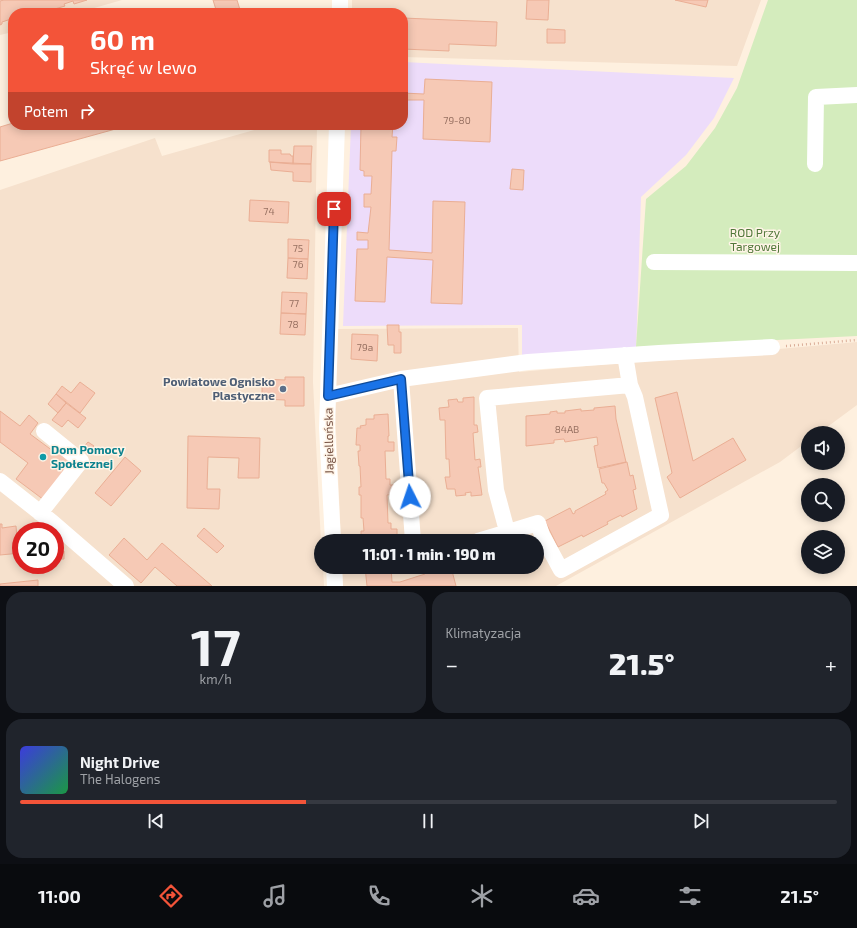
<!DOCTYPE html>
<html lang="pl">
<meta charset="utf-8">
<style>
:root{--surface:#171b24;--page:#20242c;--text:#f1f3f6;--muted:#9ea1a6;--line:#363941;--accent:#f35439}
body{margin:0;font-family:"Exo 2",sans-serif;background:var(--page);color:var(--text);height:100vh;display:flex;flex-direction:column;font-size:15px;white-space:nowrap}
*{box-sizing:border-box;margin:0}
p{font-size:13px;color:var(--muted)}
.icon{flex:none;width:22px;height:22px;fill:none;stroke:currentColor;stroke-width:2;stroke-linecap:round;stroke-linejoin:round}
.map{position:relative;height:586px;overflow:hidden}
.sheet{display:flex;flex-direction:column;gap:6px;padding:6px;background:#0d0f14;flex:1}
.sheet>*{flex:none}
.guide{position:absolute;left:8px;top:8px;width:400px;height:122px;border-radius:16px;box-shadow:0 2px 10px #0003;background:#f35439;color:#fff;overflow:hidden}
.fabs{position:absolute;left:801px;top:426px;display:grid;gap:8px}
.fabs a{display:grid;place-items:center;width:44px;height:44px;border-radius:50%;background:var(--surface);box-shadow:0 2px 10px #0003;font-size:20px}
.speed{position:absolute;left:12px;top:522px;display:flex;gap:8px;font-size:20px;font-weight:700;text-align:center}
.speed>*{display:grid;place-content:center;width:52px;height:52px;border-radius:50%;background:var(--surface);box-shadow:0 2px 10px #0003;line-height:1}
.speed .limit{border:6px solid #d22;background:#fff;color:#111}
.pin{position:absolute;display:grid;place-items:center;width:34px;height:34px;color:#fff;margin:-17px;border-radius:8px;box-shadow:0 2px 6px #0006}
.me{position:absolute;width:44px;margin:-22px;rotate:356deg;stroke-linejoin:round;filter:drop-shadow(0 0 3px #0008)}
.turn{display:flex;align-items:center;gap:14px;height:84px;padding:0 16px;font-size:18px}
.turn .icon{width:52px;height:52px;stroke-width:2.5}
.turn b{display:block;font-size:28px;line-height:34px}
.then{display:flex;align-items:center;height:38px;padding:0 16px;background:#0003;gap:8px;font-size:15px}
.big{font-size:30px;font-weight:800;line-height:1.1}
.sheet .widget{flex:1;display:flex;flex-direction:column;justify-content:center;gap:6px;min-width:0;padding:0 14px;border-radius:16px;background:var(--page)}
.sheet .dial{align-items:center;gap:0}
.dial b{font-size:52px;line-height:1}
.song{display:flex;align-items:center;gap:12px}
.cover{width:48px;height:48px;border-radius:6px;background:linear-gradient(135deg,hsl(240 70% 55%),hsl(140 70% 35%))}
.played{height:4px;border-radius:2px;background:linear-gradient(90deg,var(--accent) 35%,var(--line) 35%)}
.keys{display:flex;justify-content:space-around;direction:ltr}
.heat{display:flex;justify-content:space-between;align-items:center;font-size:22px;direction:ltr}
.sheet .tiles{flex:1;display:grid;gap:6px;grid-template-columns:1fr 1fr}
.widget:last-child{grid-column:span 2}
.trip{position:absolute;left:314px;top:534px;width:230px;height:40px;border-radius:20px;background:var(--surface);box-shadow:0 2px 10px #0003;font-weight:800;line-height:40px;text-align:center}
.tab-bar{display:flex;height:64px;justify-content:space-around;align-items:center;background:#090b0e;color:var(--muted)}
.tab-bar .icon{width:28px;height:28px}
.tab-bar .selected{color:var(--accent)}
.tab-bar b{font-size:18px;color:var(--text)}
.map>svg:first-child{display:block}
.residential{fill:#f6e1cd;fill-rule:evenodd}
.education{fill:#eddcfa}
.green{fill:#d4ecbd}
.building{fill:#f6c9b5;stroke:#eaae94}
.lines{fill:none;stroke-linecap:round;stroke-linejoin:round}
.path{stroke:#daad98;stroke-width:2.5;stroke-dasharray:1 3;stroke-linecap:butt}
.minor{stroke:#fff;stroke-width:16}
.route-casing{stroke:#114b97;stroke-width:10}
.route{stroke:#1a73e8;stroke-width:7}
.service-dot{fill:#5c6f8a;stroke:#fff4e7;stroke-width:1.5}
.culture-dot{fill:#0f9aa8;stroke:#fff4e7;stroke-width:1.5}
.labels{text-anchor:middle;stroke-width:3;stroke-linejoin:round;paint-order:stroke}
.number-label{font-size:10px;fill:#977061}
.park-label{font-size:12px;fill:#51783a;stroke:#fff4e7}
.service-label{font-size:12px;font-weight:bold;fill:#4e5e75;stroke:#fff4e7;text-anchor:end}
.street-label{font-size:12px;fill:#775345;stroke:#fff4e7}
.culture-label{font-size:12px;font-weight:bold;fill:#0d838f;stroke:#fff4e7;text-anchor:start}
</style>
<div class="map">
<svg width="857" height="586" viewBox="0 0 857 586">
<rect width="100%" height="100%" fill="#fef0df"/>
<path class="residential" d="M0 0H122L77 13H13V32L0 35Z
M352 0H761L737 66 403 57V13H352Z
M272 125H317L313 382 321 543V567H323L324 586H0V190L155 138 162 156ZM21 531H55V565H21Z
M518 328 519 372 857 342V405L819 433H808V441L780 462 556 586H343L342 567H537V541H341L334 386 337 329Z"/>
<path class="education" d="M403 62 734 78 714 118 686 155 641 197 636 351 522 359V325L343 326 351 125H403Z"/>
<path class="green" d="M768 0H857V336L636 347 646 199 686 166 715 128 737 88Z"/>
<path class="building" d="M4 0H87L74 4 73 1 64 4 65 6 41 13 40 11 35 13H13V21L11 22V19L2 22V24L0 25V1Z
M213 0H237L241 13H217Z
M527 0H549L548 20 526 19Z
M675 0H708L706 7Z
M403 18 497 22 496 46 449 44V51L403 49Z
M547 29 565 30V43H547Z
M425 79 492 82 490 142 423 139 424 100H403V93L424 94Z
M13 123V125H130L0 161V127Z
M361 125H393L392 137H397L396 151H392L389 250 432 253 433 201 465 202 462 304 431 303 433 260 387 257 385 302 355 301 357 249H368V240H357V232L368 233 371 207H364V194H371L372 176H364V171L360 170Z
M294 146H312L311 164H293Z
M269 150H281V154H290L291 156H293V164L269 162Z
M270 162 311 164V182L293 181V172L271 170Z
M512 169 524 170 523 190 510 189Z
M250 200 289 202 288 223 249 221Z
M288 239 309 240 308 259 288 258Z
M288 258 308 259 307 279 287 278Z
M282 292 307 293 306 314 281 313Z
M281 313 306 314 305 335 280 334Z
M387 325H399V332H401V353H394V345H388Z
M352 334 378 335 377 361 351 359Z
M285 377H304V406H285V400L262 399V379L285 380Z
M80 382 95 393 80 413 56 394 62 386 71 393Z
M677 392 693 461 733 438 746 460 680 498 667 477 672 473 655 398Z
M56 394 66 403 58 413 48 404Z
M474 397V425H477L478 432 473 433 475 460 480 459 481 467H478L482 495 471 496V492L465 493 466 495 456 496 455 489H447L445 477H450L449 459H446L445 420H440L439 408 449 407 448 400 457 399 458 402H463V398Z
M66 403 86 418 78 428 68 420 62 427 52 420Z
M615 406 616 419 626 462 598 468 594 446 598 445 597 437 565 442 564 439 554 440V443L526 446V416L550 414V412L557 411V413H565V411L581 409V411L594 410V408Z
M0 411 20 426 29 415 38 423 30 434 53 451 55 449 73 463 44 500 16 479 28 463 0 442Z
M388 414 389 436H388V442H394V451H385L386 479H390V485H395V494L387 495 388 523H391V529H397V538H389V541H363V538H361V531H364L363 518H361V495H359V487H361L360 466H359L358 451H360V445H356L357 428H361L360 426 366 425V419H374V415Z
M188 436 260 438 259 478H238L239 458 208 457 207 489H220L219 509 187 508Z
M88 442 94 446 87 454 82 449Z
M125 457 141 471 111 506 95 493Z
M627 462 630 476 633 475 636 489 633 490 637 509 622 517 621 515 607 522 608 524 583 537 582 535 558 547 545 521 570 508 573 514 575 513V511L606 494 605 492 608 490 604 483H602L599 469Z
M0 524H2V528L16 526 17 538H20L21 553 0 555Z
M204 528 224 546 217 553 197 536Z
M124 538 147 560 162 543 212 586H177L155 567 141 583 109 555Z
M55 551H64V559H55Z
M365 567H391L392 582H400L425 574 424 569 434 567H451L456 586H367Z
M38 580V586H0V584Z"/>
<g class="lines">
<path class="path" d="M786 346 857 340"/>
<path class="minor" d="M340 13V0
M815 164 816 97 857 95
M654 262 857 263
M625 355 630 385
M401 379 413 541
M328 396 401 379 528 362 659 353 772 347
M0 481 52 522 126 586
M40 513 81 461 44 431
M333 541 327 428 337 125
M478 541 538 523 542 535 561 570 661 515 635 397 630 385 487 398 496 490 507 531
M334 567 335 586"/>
</g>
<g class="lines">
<g class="route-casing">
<path id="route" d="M334 209 328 396 401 379 410 497"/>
</g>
<use href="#route" class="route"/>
</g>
<circle class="service-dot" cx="283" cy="389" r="4"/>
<circle class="culture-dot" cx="43" cy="457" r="4"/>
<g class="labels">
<g class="number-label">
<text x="457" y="124">79-80</text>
<text x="269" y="215">74</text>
<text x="298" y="252">75</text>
<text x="298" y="268">76</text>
<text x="294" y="307">77</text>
<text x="293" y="328">78</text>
<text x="365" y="351">79a</text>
<text x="567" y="433">84AB</text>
</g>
<g class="park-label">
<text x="755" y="237">ROD Przy<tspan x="755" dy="14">Targowej</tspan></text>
</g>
<g class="service-label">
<text x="275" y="386">Powiatowe Ognisko<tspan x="275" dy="14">Plastyczne</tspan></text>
</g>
<g class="street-label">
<text transform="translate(329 441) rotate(-91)" y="4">Jagiellońska</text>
</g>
<g class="culture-label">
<text x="51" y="454">Dom Pomocy<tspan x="51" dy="14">Społecznej</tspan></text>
</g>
</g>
</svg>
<div class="fabs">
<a><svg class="icon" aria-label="sound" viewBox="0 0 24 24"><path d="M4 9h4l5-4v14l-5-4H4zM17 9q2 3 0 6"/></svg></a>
<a><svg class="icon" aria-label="search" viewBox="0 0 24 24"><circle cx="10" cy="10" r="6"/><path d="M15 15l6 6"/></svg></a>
<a><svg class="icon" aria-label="layers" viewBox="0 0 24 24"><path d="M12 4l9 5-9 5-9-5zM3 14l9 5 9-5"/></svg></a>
</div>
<div class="speed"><div class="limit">20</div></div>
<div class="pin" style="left:334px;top:209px;background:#d93025"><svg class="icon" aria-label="arrive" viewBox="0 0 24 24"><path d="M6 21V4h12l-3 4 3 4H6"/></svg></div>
<svg class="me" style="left:410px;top:497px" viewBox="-20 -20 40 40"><circle r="19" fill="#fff"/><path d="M0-13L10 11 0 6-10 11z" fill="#1a73e8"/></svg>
<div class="trip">11:01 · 1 min · 190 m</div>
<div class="guide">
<div class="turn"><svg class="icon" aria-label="left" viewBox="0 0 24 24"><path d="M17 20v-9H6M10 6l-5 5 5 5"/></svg><div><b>60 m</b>Skręć w lewo</div></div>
<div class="then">Potem<svg class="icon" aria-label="right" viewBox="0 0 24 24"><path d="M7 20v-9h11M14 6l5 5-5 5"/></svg></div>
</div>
</div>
<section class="sheet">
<div class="tiles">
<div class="widget dial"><b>17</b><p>km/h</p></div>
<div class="widget"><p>Klimatyzacja</p>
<div class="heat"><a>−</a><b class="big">21.5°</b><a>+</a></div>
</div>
<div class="widget">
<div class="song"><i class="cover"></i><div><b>Night Drive</b><p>The Halogens</p></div></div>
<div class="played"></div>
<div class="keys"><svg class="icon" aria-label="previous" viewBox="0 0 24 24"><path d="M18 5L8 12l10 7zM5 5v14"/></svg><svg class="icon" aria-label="pause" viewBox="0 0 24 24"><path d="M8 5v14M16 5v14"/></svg><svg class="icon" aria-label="next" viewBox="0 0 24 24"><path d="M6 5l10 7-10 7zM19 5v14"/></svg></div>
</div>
</div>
</section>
<nav class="tab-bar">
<b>11:00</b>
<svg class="icon selected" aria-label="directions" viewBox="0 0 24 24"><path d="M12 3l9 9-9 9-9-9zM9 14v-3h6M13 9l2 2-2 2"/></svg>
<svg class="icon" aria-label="music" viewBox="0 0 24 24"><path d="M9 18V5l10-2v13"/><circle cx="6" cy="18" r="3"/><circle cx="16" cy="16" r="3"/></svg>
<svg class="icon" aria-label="phone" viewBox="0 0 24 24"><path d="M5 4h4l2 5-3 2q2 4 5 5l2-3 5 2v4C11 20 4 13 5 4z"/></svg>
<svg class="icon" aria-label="climate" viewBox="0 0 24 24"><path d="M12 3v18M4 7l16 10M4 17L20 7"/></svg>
<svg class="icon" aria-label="car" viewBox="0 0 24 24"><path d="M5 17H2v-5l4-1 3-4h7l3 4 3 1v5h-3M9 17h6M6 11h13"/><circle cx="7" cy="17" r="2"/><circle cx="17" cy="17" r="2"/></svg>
<svg class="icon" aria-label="filters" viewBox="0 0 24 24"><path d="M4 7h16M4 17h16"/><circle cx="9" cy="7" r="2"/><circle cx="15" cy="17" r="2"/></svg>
<b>21.5°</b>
</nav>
